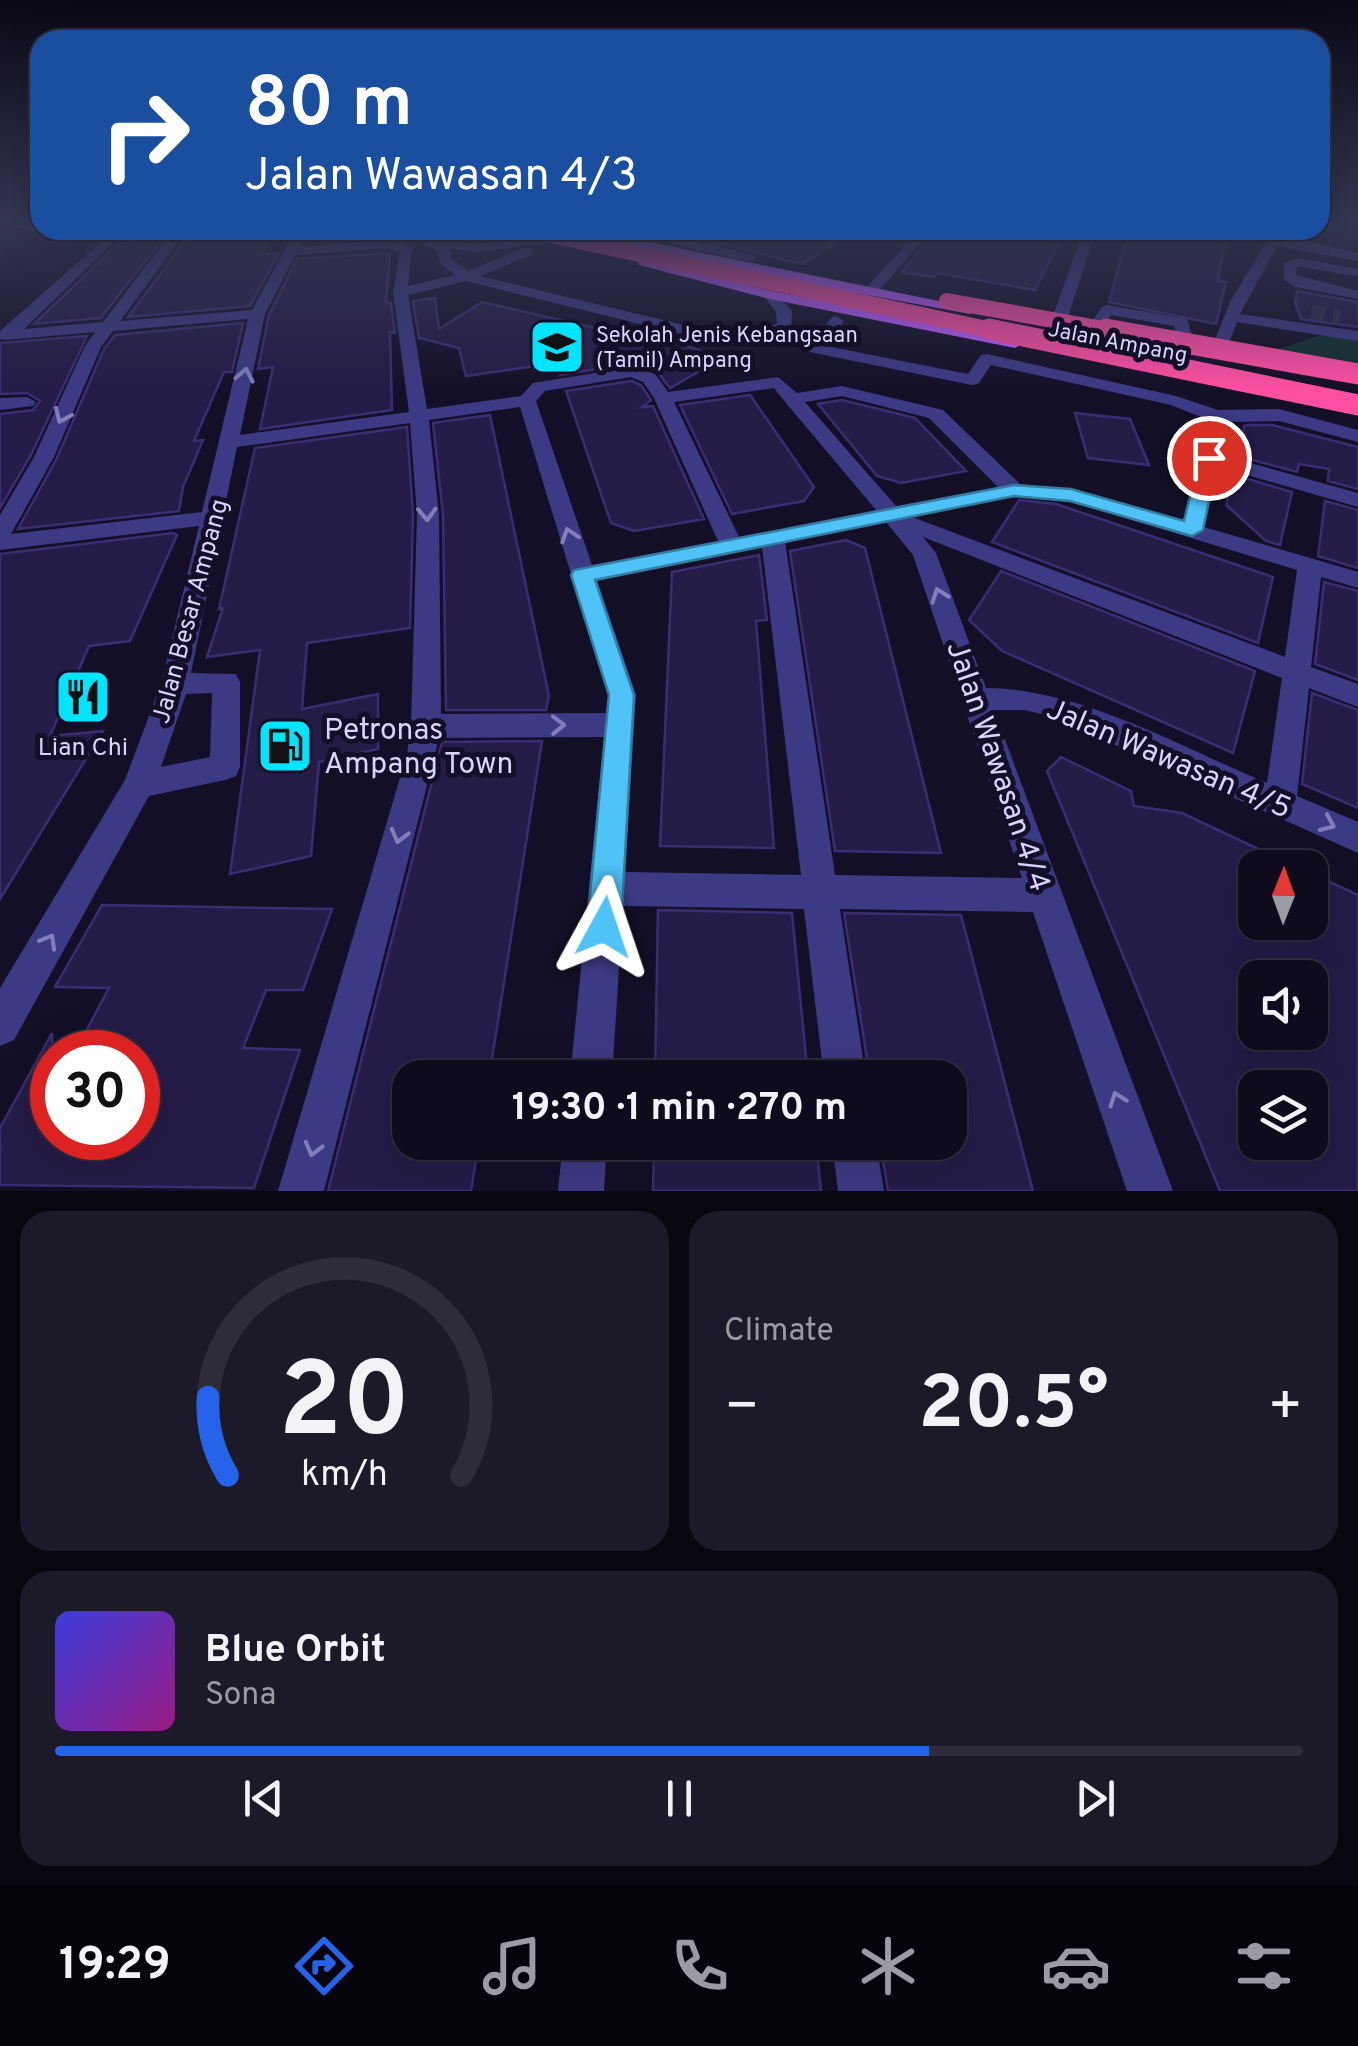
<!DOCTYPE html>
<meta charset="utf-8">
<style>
:root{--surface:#0e0b1c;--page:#1c1929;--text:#f1f3f6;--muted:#9b9ba3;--line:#2e2b3b;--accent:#2563eb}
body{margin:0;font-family:Overpass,sans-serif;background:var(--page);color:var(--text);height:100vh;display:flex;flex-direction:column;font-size:38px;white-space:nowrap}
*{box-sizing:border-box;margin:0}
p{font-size:32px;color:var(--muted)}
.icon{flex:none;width:55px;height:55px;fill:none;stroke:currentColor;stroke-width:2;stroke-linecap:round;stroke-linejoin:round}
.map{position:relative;height:1191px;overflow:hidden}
.side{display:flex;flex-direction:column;gap:20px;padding:20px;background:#08060f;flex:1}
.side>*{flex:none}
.banner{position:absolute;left:30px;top:30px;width:1300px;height:210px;border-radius:30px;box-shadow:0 10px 40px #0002,0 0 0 2px var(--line);background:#1a4fa0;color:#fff;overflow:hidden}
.needle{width:65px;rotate:1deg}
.fabs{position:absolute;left:1238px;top:850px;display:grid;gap:20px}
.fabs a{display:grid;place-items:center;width:90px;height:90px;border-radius:20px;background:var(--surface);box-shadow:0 10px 40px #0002,0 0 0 2px var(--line);font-size:50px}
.speed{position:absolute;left:30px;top:1030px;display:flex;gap:20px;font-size:50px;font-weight:700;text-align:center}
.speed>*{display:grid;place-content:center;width:130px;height:130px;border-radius:50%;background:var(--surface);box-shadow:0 10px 40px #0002,0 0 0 2px var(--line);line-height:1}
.speed .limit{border:15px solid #d22;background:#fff;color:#111}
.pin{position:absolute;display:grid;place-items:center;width:85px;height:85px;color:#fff;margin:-42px;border:5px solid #fff;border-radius:50%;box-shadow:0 2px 10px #0007}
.me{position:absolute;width:110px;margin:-55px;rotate:5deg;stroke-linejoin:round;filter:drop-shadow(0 0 8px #0008)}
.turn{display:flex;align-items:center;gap:35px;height:210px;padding:0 50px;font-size:45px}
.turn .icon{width:130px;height:130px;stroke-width:2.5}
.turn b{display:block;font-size:70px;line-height:85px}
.big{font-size:75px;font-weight:700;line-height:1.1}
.side .widget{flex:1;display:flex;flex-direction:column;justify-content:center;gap:15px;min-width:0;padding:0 35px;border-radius:30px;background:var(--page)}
.side .dial{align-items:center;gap:0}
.dial svg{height:260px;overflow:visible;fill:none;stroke:var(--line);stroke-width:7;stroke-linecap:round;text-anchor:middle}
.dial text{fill:var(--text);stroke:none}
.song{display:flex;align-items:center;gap:30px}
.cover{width:120px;height:120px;border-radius:15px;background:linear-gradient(135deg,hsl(240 70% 55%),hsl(310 70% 35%))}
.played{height:10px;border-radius:5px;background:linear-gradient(90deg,var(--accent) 70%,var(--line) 70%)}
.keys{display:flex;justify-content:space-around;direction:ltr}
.heat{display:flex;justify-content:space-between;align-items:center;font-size:55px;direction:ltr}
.side .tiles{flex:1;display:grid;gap:20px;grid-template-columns:1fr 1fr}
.widget:last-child{grid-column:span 2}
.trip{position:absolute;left:392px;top:1060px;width:575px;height:100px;border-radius:30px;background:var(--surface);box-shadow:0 10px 40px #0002,0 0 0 2px var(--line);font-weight:700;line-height:100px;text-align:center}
.tabs{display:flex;height:160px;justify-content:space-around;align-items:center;background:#06040b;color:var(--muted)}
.tabs .icon{width:70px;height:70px}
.tabs .current{color:var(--accent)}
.tabs b{font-size:45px;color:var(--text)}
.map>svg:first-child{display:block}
.green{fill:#12302f}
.building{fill:#241b47;stroke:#3b2d73;stroke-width:2.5;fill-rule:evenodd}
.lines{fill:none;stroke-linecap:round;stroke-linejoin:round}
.minor-tunnel{stroke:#312d47;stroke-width:14;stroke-dasharray:14 8;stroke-linecap:butt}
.minor{fill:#3d3a85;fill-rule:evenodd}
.major{fill:#c25bff;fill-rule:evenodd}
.highway{fill:#ff4fa3;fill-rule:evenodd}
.highway-bridge-far1{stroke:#ff4fa3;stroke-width:16}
.highway-bridge{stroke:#ff4fa3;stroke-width:21}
.oneway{stroke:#837fbc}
.route{fill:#4fc3f7;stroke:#337fa1;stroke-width:2.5}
.labels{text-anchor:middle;stroke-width:10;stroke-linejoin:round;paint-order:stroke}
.far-poi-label{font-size:22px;fill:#d9d4ff;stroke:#130f26;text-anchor:start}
.far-street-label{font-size:22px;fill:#d9d4ff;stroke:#130f26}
.street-label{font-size:25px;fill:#d9d4ff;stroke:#130f26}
.poi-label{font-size:25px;fill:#d9d4ff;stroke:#130f26}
.near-poi-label{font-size:30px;fill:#d9d4ff;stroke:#130f26;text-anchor:start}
.near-street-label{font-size:30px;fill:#d9d4ff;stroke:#130f26}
</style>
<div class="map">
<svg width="1358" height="1191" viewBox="0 0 1358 1191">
<rect width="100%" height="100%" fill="#130f26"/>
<path class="green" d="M1321 335 1358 340V363L1279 349Z"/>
<path class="building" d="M194 230H259L253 236H276L259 255 279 253 250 306 128 317Z
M700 230H767L835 243 802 264 699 238Z
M936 230H1065L1035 290 937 273 933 277 902 272Z
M1129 230H1227L1218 281 1226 282 1216 324 1109 302Z
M162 239 101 318 34 324 120 242Z
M390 253 386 303H391L395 333 390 332 392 410 260 429 273 367 258 369 269 315 297 259Z
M1297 291 1358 302V327L1301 319 1295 303Z
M435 298 439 329 482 302 636 337 646 332 722 358 670 388 656 370 631 363 560 375 556 363 466 376 459 348 419 338 413 301Z
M243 323 232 372H224L194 441 203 440 183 487 179 511 18 529 57 458 104 349 115 335Z
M87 336 31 455 0 508V414L33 410 40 401 27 393 0 394V343Z
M631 381 641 385 651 400 642 407 653 406 704 519 634 531 611 523 566 391Z
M750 395 814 487 804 501 732 514 680 405Z
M842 400 915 418 966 471 901 483 877 476 818 404Z
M1075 413 1130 419 1149 465 1088 458Z
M490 415 549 696 546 710H446L443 515 433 423Z
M1248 425H1272L1358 447V489L1328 481 1329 469 1299 464 1297 472 1238 456 1244 426Z
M407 427 413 515 410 628 307 643 302 709 378 694V749L319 762 311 856 230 874 260 650 207 657 223 608 219 609 255 448Z
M1234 475 1292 492 1280 545 1266 541 1226 505Z
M1019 500 1056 504 1273 577 1258 643 992 542Z
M1325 501 1358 510V568L1318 556Z
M173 533 177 535 130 641 89 646 50 736 103 731 0 899V554Z
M846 540 865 548 941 853 835 851 790 551Z
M759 555 767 620 756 621 774 848 660 846 672 572Z
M1001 571 1255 671 1233 753 1002 651 969 620Z
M1324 582 1358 591V680L1315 664Z
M1312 693 1358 710V808L1302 784Z
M542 741 489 1078H410V1142H479L471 1191H328L442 742Z
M1061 757 1131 791 1134 806 1182 813 1299 868H1255V922H1310V873L1358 895V1191H1220L1047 771ZM1255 978H1310V1032H1255ZM1255 1088H1310V1142H1255Z
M102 905 332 909 303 990H266L243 1048 300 1050 254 1188 0 1185V1128L52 1033V1138H138V1052H75L109 988 55 987Z
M658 910 792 913 808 1078H655Z
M844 913 961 915 1033 1191H888L880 1142H950V1078H870Z
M654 1142H816L821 1191H653Z"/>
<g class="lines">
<path class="minor-tunnel" d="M1311 312 1340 316"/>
<path class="minor" d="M115 230 186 231 120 321 252 310 296 230H308L299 247 386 240 412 247 408 286 455 275 440 263 438 252 426 244V238L475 244 556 235 562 239 560 242 475 252 449 248 452 259 468 271 523 248H533V254L480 276 721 334 760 332 777 323 776 312 763 295 765 292H775L792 311 791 328 763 342 721 344 466 281 408 295 427 409 521 396 533 383 632 367 655 374 668 392 778 377 797 393 842 386 943 410 1020 484 1071 489 1183 521 1206 419 1171 405 991 365 978 384 972 385 810 352 808 349 831 318 836 316 844 321 826 346 968 374 981 355 987 354 1176 396 1218 410 1279 409 1358 430V442L1279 421 1224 422 1218 454 1358 493V507L1216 466 1204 527 1358 572V588L1321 577 1311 667 1358 684V707L1309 688 1297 796 1358 822V853L1050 716 1024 710H994L1173 1191H1127L1033 912 840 909 866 1078H824L804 909 623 906 612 1078H570L604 737 439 738 324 1191H278L407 754 411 726 417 515 410 423 237 447 191 673 236 674 240 682V767L236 776 225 780 149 796 14 1040 0 1046V988L125 780 161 684 199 526 0 550V515L34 457 85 346 95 332 5 340 0 339V331ZM170 235 103 322 24 329 118 238ZM386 248 400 252 393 292 409 412 240 435 265 314 295 255ZM248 319 202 512 11 534 54 457 101 347 113 331ZM631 377 643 382 654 398 718 541 592 565 536 401 545 391ZM774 388 786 403 876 510 739 537 674 402ZM842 396 929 418 998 487 896 506 805 402ZM520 407 608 695 606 713 441 714 439 515 429 420ZM1014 496 1069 501 1297 570 1285 657 912 517ZM886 522 913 555 1022 878 835 875 785 542ZM923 537 1282 678 1267 783C1181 747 1079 688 986 688L936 553ZM762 547 801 875 625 872 636 695 597 580ZM212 693 210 757 161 767 186 694Z
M647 230 753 255 755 258 748 262 648 238 627 246 621 242Z
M919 230H932L875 295H865V289Z
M1087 230H1100L1093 239 1066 324 1052 327 1050 324 1081 238Z
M1268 239H1298L1358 253V261L1277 246 1240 314 1358 331V341L1237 322 1224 356H1212L1210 352 1230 302Z
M1296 258 1358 269V275L1353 276 1297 266 1296 275 1358 291V299L1296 287 1284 280V263Z
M1107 305 1187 319 1195 346 1181 349 1174 326 1111 315 1100 333H1088L1086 330 1102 307Z
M27 397 36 402 33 406 0 410V398Z
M563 1142H607L604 1191H558Z
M832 1142H876L884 1191H838Z"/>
<path class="major" d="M567 230H590L978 309 970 314 729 269Z
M644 258 771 291 1015 338 1023 343 1015 348 770 299 639 265V259Z"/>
<path class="highway" d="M7 224H37L40 230H47L40 233Z"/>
<path class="highway-bridge-far1" d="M528 230 1001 332
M947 301 1120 332"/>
<path class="highway-bridge" d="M989 329 1358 405
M1106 329 1358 374"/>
</g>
<defs><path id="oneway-chevron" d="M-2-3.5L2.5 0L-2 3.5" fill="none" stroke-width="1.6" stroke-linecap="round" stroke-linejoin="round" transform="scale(2.5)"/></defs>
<g class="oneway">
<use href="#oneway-chevron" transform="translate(245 375) rotate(-79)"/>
<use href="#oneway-chevron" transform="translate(62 416) rotate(114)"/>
<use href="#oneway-chevron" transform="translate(427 514) rotate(88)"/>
<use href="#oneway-chevron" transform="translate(569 535) rotate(-108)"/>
<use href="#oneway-chevron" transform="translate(939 595) rotate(-110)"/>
<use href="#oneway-chevron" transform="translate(558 725) rotate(-1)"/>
<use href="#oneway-chevron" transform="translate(1328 824) rotate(24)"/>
<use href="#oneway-chevron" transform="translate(399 836) rotate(105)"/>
<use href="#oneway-chevron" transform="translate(49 941) rotate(-60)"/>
<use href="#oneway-chevron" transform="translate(1117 1099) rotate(-110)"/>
<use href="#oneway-chevron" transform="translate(313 1149) rotate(105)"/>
</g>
<linearGradient id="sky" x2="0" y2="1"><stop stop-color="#0a0815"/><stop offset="0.57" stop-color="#333752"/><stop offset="1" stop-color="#333752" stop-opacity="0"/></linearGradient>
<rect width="1358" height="391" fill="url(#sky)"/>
<path class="route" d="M1209 452 1218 458 1203 530 1192 536 1070 501 1014 496 595 580 634 695 621 927 616 939 604 943 592 939 587 927 609 695 571 575 574 570 1014 485 1071 489 1184 521 1200 458Z"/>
<defs>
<g id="school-square" transform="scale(2.875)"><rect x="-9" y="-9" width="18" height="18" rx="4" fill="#00e5ff" stroke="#130f26"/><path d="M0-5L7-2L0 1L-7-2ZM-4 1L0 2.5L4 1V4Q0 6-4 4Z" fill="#111"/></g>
<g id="restaurant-square" transform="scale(2.875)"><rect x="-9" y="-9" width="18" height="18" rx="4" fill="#00e5ff" stroke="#130f26"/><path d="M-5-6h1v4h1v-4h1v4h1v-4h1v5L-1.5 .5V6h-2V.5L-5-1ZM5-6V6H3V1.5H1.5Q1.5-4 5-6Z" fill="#111"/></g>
<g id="fuel-square" transform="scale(2.875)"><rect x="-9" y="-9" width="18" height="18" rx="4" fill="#00e5ff" stroke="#130f26"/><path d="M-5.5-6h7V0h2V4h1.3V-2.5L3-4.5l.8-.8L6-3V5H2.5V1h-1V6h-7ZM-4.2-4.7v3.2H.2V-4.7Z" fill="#111"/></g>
</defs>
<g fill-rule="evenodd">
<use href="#school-square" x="557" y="347"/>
<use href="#restaurant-square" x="83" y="697"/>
<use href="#fuel-square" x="285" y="746"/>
</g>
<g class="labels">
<g class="far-poi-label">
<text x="596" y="342">Sekolah Jenis Kebangsaan<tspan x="596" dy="25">(Tamil) Ampang</tspan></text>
</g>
<g class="far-street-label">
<text transform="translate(1118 341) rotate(11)" y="8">Jalan Ampang</text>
</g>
<g class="street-label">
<text transform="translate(189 611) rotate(-75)" y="9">Jalan Besar Ampang</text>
</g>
<g class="poi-label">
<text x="83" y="755">Lian Chi</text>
</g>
<g class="near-poi-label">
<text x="324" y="739">Petronas<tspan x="324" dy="34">Ampang Town</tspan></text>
</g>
<g class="near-street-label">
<text transform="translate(1169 758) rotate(23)" y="10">Jalan Wawasan 4/5</text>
<text transform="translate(999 766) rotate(71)" y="10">Jalan Wawasan 4/4</text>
</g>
</g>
</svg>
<div class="fabs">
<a><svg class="needle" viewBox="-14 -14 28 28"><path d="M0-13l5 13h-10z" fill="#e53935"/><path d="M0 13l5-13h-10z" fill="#9b9ba3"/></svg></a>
<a><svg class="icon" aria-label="sound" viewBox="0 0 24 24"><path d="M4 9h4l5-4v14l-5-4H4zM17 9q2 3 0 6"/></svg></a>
<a><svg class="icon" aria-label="layers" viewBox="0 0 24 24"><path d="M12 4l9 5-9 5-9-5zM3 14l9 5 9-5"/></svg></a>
</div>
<div class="speed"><div class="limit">30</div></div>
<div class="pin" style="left:1209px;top:458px;background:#d93025"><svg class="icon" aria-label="arrive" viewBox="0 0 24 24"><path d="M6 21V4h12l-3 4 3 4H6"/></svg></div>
<svg class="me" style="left:604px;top:927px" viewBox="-20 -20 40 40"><path d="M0-17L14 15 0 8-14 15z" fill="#4fc3f7" stroke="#fff" stroke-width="4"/></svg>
<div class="trip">19:30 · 1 min · 270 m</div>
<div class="banner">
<div class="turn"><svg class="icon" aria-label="right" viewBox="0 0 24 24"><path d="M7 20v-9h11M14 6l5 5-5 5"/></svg><div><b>80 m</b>Jalan Wawasan 4/3</div></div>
</div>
</div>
<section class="side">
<div class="tiles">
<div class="widget dial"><svg viewBox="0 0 100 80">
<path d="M14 69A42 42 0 1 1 86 69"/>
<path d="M14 69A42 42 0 0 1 8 45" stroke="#2563eb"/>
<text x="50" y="56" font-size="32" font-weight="700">20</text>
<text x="50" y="72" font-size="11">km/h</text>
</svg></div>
<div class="widget"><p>Climate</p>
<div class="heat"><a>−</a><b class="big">20.5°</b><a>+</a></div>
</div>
<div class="widget">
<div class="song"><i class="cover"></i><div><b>Blue Orbit</b><p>Sona</p></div></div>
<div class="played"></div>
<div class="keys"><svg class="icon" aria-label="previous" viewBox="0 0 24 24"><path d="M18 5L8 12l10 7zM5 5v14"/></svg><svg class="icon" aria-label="pause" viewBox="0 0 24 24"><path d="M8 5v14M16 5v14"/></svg><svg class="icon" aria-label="next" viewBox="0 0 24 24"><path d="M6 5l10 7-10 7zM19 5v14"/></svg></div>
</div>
</div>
</section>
<nav class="tabs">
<b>19:29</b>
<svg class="icon current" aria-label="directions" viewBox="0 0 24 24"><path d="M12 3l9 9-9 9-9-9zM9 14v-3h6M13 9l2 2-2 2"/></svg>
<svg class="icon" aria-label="music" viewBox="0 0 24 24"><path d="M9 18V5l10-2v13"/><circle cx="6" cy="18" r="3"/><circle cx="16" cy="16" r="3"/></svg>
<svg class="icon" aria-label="phone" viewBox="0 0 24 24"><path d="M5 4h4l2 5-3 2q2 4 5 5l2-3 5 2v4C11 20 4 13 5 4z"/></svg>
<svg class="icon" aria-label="climate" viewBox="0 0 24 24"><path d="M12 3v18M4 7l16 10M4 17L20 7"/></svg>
<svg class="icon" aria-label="car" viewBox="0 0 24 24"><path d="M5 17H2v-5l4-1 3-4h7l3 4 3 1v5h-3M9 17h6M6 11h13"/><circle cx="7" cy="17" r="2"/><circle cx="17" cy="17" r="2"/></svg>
<svg class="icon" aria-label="filters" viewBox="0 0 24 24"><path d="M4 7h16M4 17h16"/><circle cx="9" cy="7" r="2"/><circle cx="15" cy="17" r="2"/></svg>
</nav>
